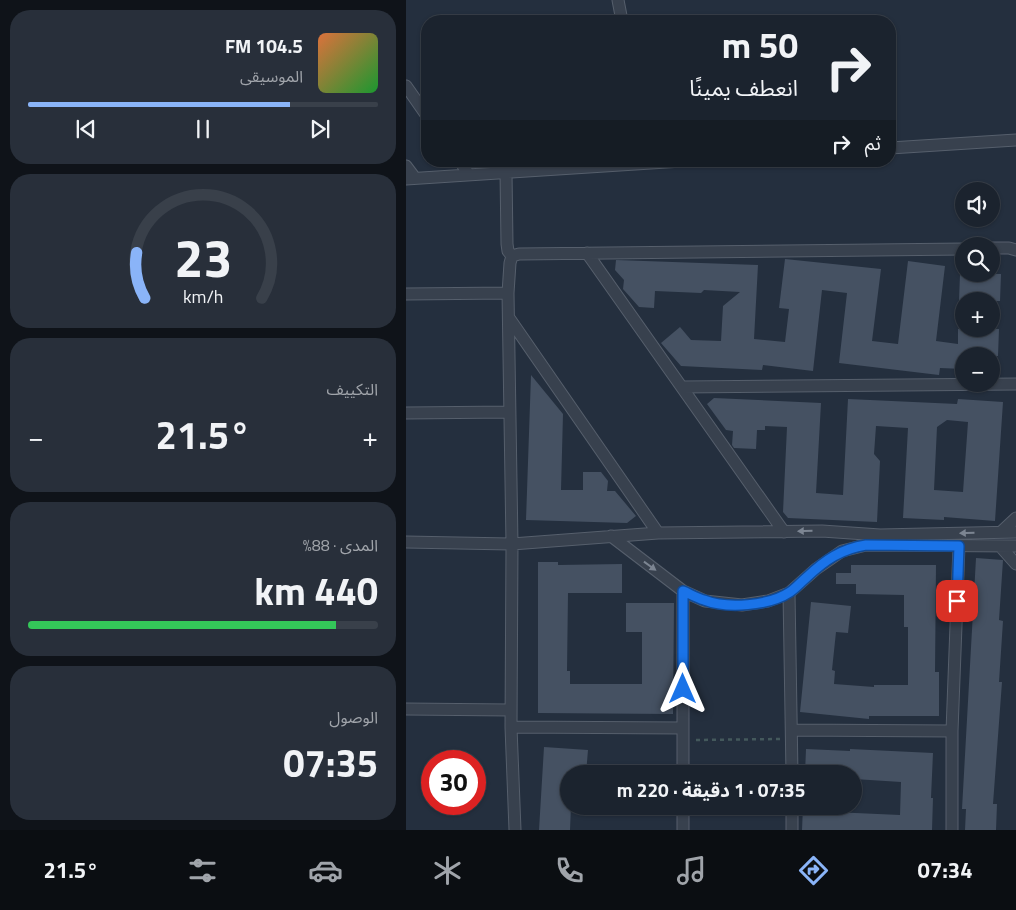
<!DOCTYPE html>
<html lang="ar">
<meta charset="utf-8">
<style>
:root{--surface:#1b232e;--page:#282f3a;--text:#f1f3f6;--muted:#a0a4aa;--line:#39404a;--accent:#8ab4f8}
body{margin:0;font-family:"Titillium Web","Noto Sans Arabic",sans-serif;background:var(--page);color:var(--text);direction:rtl;height:100vh;display:flex;flex-direction:column;font-size:19px;white-space:nowrap}
*{box-sizing:border-box;margin:0}
p{font-size:16px;color:var(--muted)}
.icon{flex:none;width:28px;height:28px;fill:none;stroke:currentColor;stroke-width:2;stroke-linecap:round;stroke-linejoin:round}
.map{position:relative;flex:1;overflow:hidden;direction:ltr}
.panel{display:flex;flex-direction:column;gap:10px;padding:10px;background:#0f1319;width:406px}
.panel>*{flex:none}
.top-card{position:absolute;left:15px;top:15px;width:475px;height:152px;border-radius:20px;box-shadow:0 1px 4px #0004,0 0 0 1px var(--line);direction:rtl;background:#1b232e;color:var(--text);overflow:hidden}
.fabs{position:absolute;left:549px;top:182px;display:grid;gap:10px}
.fabs a{display:grid;place-items:center;width:45px;height:45px;border-radius:50%;background:var(--surface);box-shadow:0 1px 4px #0004,0 0 0 1px var(--line);font-size:25px}
.speed{position:absolute;left:15px;top:750px;display:flex;gap:10px;font-size:25px;font-weight:700;text-align:center}
.speed>*{display:grid;place-content:center;width:65px;height:65px;border-radius:50%;background:var(--surface);box-shadow:0 1px 4px #0004,0 0 0 1px var(--line);line-height:1}
.speed .limit{border:8px solid #d22;background:#fff;color:#111}
.pin{position:absolute;display:grid;place-items:center;width:42px;height:42px;color:#fff;margin:-21px;border-radius:10px;box-shadow:0 2px 8px #0006}
.me{position:absolute;width:55px;margin:-28px;rotate:0deg;stroke-linejoin:round;filter:drop-shadow(0 0 4px #0008)}
.turn{display:flex;align-items:center;gap:18px;height:105px;padding:0 15px;font-size:22px}
.turn .icon{width:65px;height:65px;stroke-width:2.5}
.turn b{display:block;font-size:35px;line-height:42px}
.then{display:flex;align-items:center;height:48px;padding:0 15px;background:#0003;gap:10px;font-size:19px}
.big{font-size:38px;font-weight:700;line-height:1.1}
.panel .card{flex:1;display:flex;flex-direction:column;justify-content:center;gap:8px;min-width:0;padding:0 18px;border-radius:20px;background:var(--page)}
.panel .dial{align-items:center;gap:0}
.dial svg{height:130px;overflow:visible;fill:none;stroke:var(--line);stroke-width:7;stroke-linecap:round;text-anchor:middle}
.dial text{fill:var(--text);stroke:none}
.song{display:flex;align-items:center;gap:15px}
.cover{width:60px;height:60px;border-radius:8px;background:linear-gradient(135deg,hsl(20 70% 55%),hsl(130 70% 35%))}
.played{height:5px;border-radius:2px;background:linear-gradient(90deg,var(--accent) 75%,var(--line) 75%)}
.keys{display:flex;justify-content:space-around;direction:ltr}
.heat{display:flex;justify-content:space-between;align-items:center;font-size:28px;direction:ltr}
.charge{height:8px;border-radius:4px;background:linear-gradient(90deg,#34c759 88%,var(--line) 0)}
.trip{position:absolute;left:154px;top:765px;width:302px;height:50px;border-radius:25px;background:var(--surface);box-shadow:0 1px 4px #0004,0 0 0 1px var(--line);font-weight:700;line-height:50px;text-align:center;direction:rtl}
.tab-bar{display:flex;height:80px;justify-content:space-around;align-items:center;background:#0b0e12;color:var(--muted)}
.tab-bar .icon{width:35px;height:35px}
.tab-bar .active{color:var(--accent)}
.tab-bar b{font-size:22px;color:var(--text)}
main{display:flex;flex:1;min-height:0}
.map>svg:first-child{display:block}
.building{fill:#455162;fill-rule:evenodd}
.lines{fill:none;stroke-linecap:round;stroke-linejoin:round}
.minor-casing{stroke:#565f6c;stroke-width:13}
.path{stroke:#44595c;stroke-width:2.5;stroke-dasharray:4 4;stroke-linecap:butt}
.minor{stroke:#38414e;stroke-width:11}
.oneway{fill:#7c8592}
.route-casing{stroke:#114b97;stroke-width:12}
.route{stroke:#1a73e8;stroke-width:9}
</style>
<main>
<div class="map">
<svg width="610" height="830" viewBox="0 0 610 830">
<rect width="100%" height="100%" fill="#242f3e"/>
<path class="building" d="M379 259 475 269 466 341 492 344 502 261 539 266 530 341 552 344V329H593L592 356H558V369L534 368 533 375 433 363 441 293 416 290 407 371 357 365 356 370 275 366 255 343 274 327 285 340 315 341 317 306 334 292 298 290 295 293 249 291 248 308 233 307 217 289 218 280 209 270 210 260 352 265 348 339 379 342 383 309 373 308Z
M554 274H595L594 301H553Z
M125 375 157 414 155 490H177V472H195L202 481 201 491H209L230 516 221 523 120 520Z
M308 398 415 403 410 493 437 495 442 399 551 404 552 399 597 402 589 521 538 517V520L497 518 502 428 470 426 468 454 474 461 471 522 382 518 377 512 381 427 359 426V430H351L350 449 328 448 326 445 327 431 320 430 301 404ZM541 420 562 422 557 492 528 490 531 427Z
M570 558 597 560 593 620 597 621 593 682H596L587 804H591L590 830H559L560 809H556Z
M132 562H152V565L216 564V593H162L161 671H164V684H236V632H220V603H268L267 714 132 713Z
M445 565H530L529 672H533V716H463V719L394 712 405 602 445 606 442 633 430 632 426 670 429 671 428 684 468 687V685H502V627H498V595L450 594V584H430V573H445Z
M138 747 182 750 180 774H162V806H165L164 830H133Z
M400 749 444 751V749L527 753 525 798H527L526 830H396L397 806H427V812L494 815 495 782 448 779V774H399Z"/>
<g class="lines">
<g class="minor-casing">
<path id="minor" d="M212 0 216 21
M0 86 21 116
M484 148 610 140
M54 161 63 175
M0 166 9 178
M100 172 101 244 102 251 106 256
M0 179 276 161
M585 248H603L610 250
M181 253 378 532
M106 256 104 263 102 293 106 544 105 727 109 830
M106 256 113 254 558 249
M0 294 102 293
M103 318 252 533
M276 387 610 384
M0 413 103 412
M595 532 610 518
M205 536 277 591 299 601 336 605 362 601 383 593 410 569 436 551 460 545 610 546
M0 542 106 544 252 533 416 531 474 535 610 532
M594 546 610 564
M277 591V774
M383 593 386 774
M0 709 105 710
M105 727 277 728
M386 730 546 731
M277 830V806
M386 830V806
M546 830V731L553 546"/>
</g>
<path class="path" d="M290 740 375 739"/>
<use href="#minor" class="minor"/>
</g>
<defs><path id="oneway-solid" d="M-6-.8H1V-3.2L6.5 0L1 3.2V.8H-6Z" transform="scale(1.25)"/></defs>
<g class="oneway">
<use href="#oneway-solid" transform="translate(399 531) rotate(179)"/>
<use href="#oneway-solid" transform="translate(561 533) rotate(178)"/>
<use href="#oneway-solid" transform="translate(244 566) rotate(36)"/>
</g>
<g class="lines">
<g class="route-casing">
<path id="route" d="M277 689V591C284 594 291 598 298 600 321 609 363 606 384 592 390 588 395 582 401 577 419 560 435 549 460 545L553 546 551 601"/>
</g>
<use href="#route" class="route"/>
</g>
</svg>
<div class="fabs">
<a><svg class="icon" aria-label="sound" viewBox="0 0 24 24"><path d="M4 9h4l5-4v14l-5-4H4zM17 9q2 3 0 6"/></svg></a>
<a><svg class="icon" aria-label="search" viewBox="0 0 24 24"><circle cx="10" cy="10" r="6"/><path d="M15 15l6 6"/></svg></a>
<a>+</a>
<a>−</a>
</div>
<div class="speed"><div class="limit">30</div></div>
<div class="pin" style="left:551px;top:601px;background:#d93025"><svg class="icon" aria-label="arrive" viewBox="0 0 24 24"><path d="M6 21V4h12l-3 4 3 4H6"/></svg></div>
<svg class="me" style="left:277px;top:689px" viewBox="-20 -20 40 40"><path d="M0-17L14 15 0 8-14 15z" fill="#1a73e8" stroke="#fff" stroke-width="4"/></svg>
<div class="trip">07:35 · 1 دقيقة · 220 m</div>
<div class="top-card">
<div class="turn"><svg class="icon" aria-label="right" viewBox="0 0 24 24"><path d="M7 20v-9h11M14 6l5 5-5 5"/></svg><div><b>50 m</b>انعطف يمينًا</div></div>
<div class="then">ثم<svg class="icon" aria-label="right" viewBox="0 0 24 24"><path d="M7 20v-9h11M14 6l5 5-5 5"/></svg></div>
</div>
</div>
<section class="panel">
<div class="card">
<div class="song"><i class="cover"></i><div><b>104.5 FM</b><p>الموسيقى</p></div></div>
<div class="played"></div>
<div class="keys"><svg class="icon" aria-label="previous" viewBox="0 0 24 24"><path d="M18 5L8 12l10 7zM5 5v14"/></svg><svg class="icon" aria-label="pause" viewBox="0 0 24 24"><path d="M8 5v14M16 5v14"/></svg><svg class="icon" aria-label="next" viewBox="0 0 24 24"><path d="M6 5l10 7-10 7zM19 5v14"/></svg></div>
</div>
<div class="card dial"><svg viewBox="0 0 100 80">
<path d="M14 69A42 42 0 1 1 86 69"/>
<path d="M14 69A42 42 0 0 1 9 41" stroke="#8ab4f8"/>
<text x="50" y="56" font-size="32" font-weight="700">23</text>
<text x="50" y="72" font-size="11">km/h</text>
</svg></div>
<div class="card"><p>التكييف</p>
<div class="heat"><a>−</a><b class="big">21.5°</b><a>+</a></div>
</div>
<div class="card"><p>المدى · 88%</p><b class="big">440 km</b><div class="charge"></div></div>
<div class="card"><p>الوصول</p><b class="big">07:35</b></div>
</section>
</main>
<nav class="tab-bar">
<b>07:34</b>
<svg class="icon active" aria-label="directions" viewBox="0 0 24 24"><path d="M12 3l9 9-9 9-9-9zM9 14v-3h6M13 9l2 2-2 2"/></svg>
<svg class="icon" aria-label="music" viewBox="0 0 24 24"><path d="M9 18V5l10-2v13"/><circle cx="6" cy="18" r="3"/><circle cx="16" cy="16" r="3"/></svg>
<svg class="icon" aria-label="phone" viewBox="0 0 24 24"><path d="M5 4h4l2 5-3 2q2 4 5 5l2-3 5 2v4C11 20 4 13 5 4z"/></svg>
<svg class="icon" aria-label="climate" viewBox="0 0 24 24"><path d="M12 3v18M4 7l16 10M4 17L20 7"/></svg>
<svg class="icon" aria-label="car" viewBox="0 0 24 24"><path d="M5 17H2v-5l4-1 3-4h7l3 4 3 1v5h-3M9 17h6M6 11h13"/><circle cx="7" cy="17" r="2"/><circle cx="17" cy="17" r="2"/></svg>
<svg class="icon" aria-label="filters" viewBox="0 0 24 24"><path d="M4 7h16M4 17h16"/><circle cx="9" cy="7" r="2"/><circle cx="15" cy="17" r="2"/></svg>
<b>21.5°</b>
</nav>
